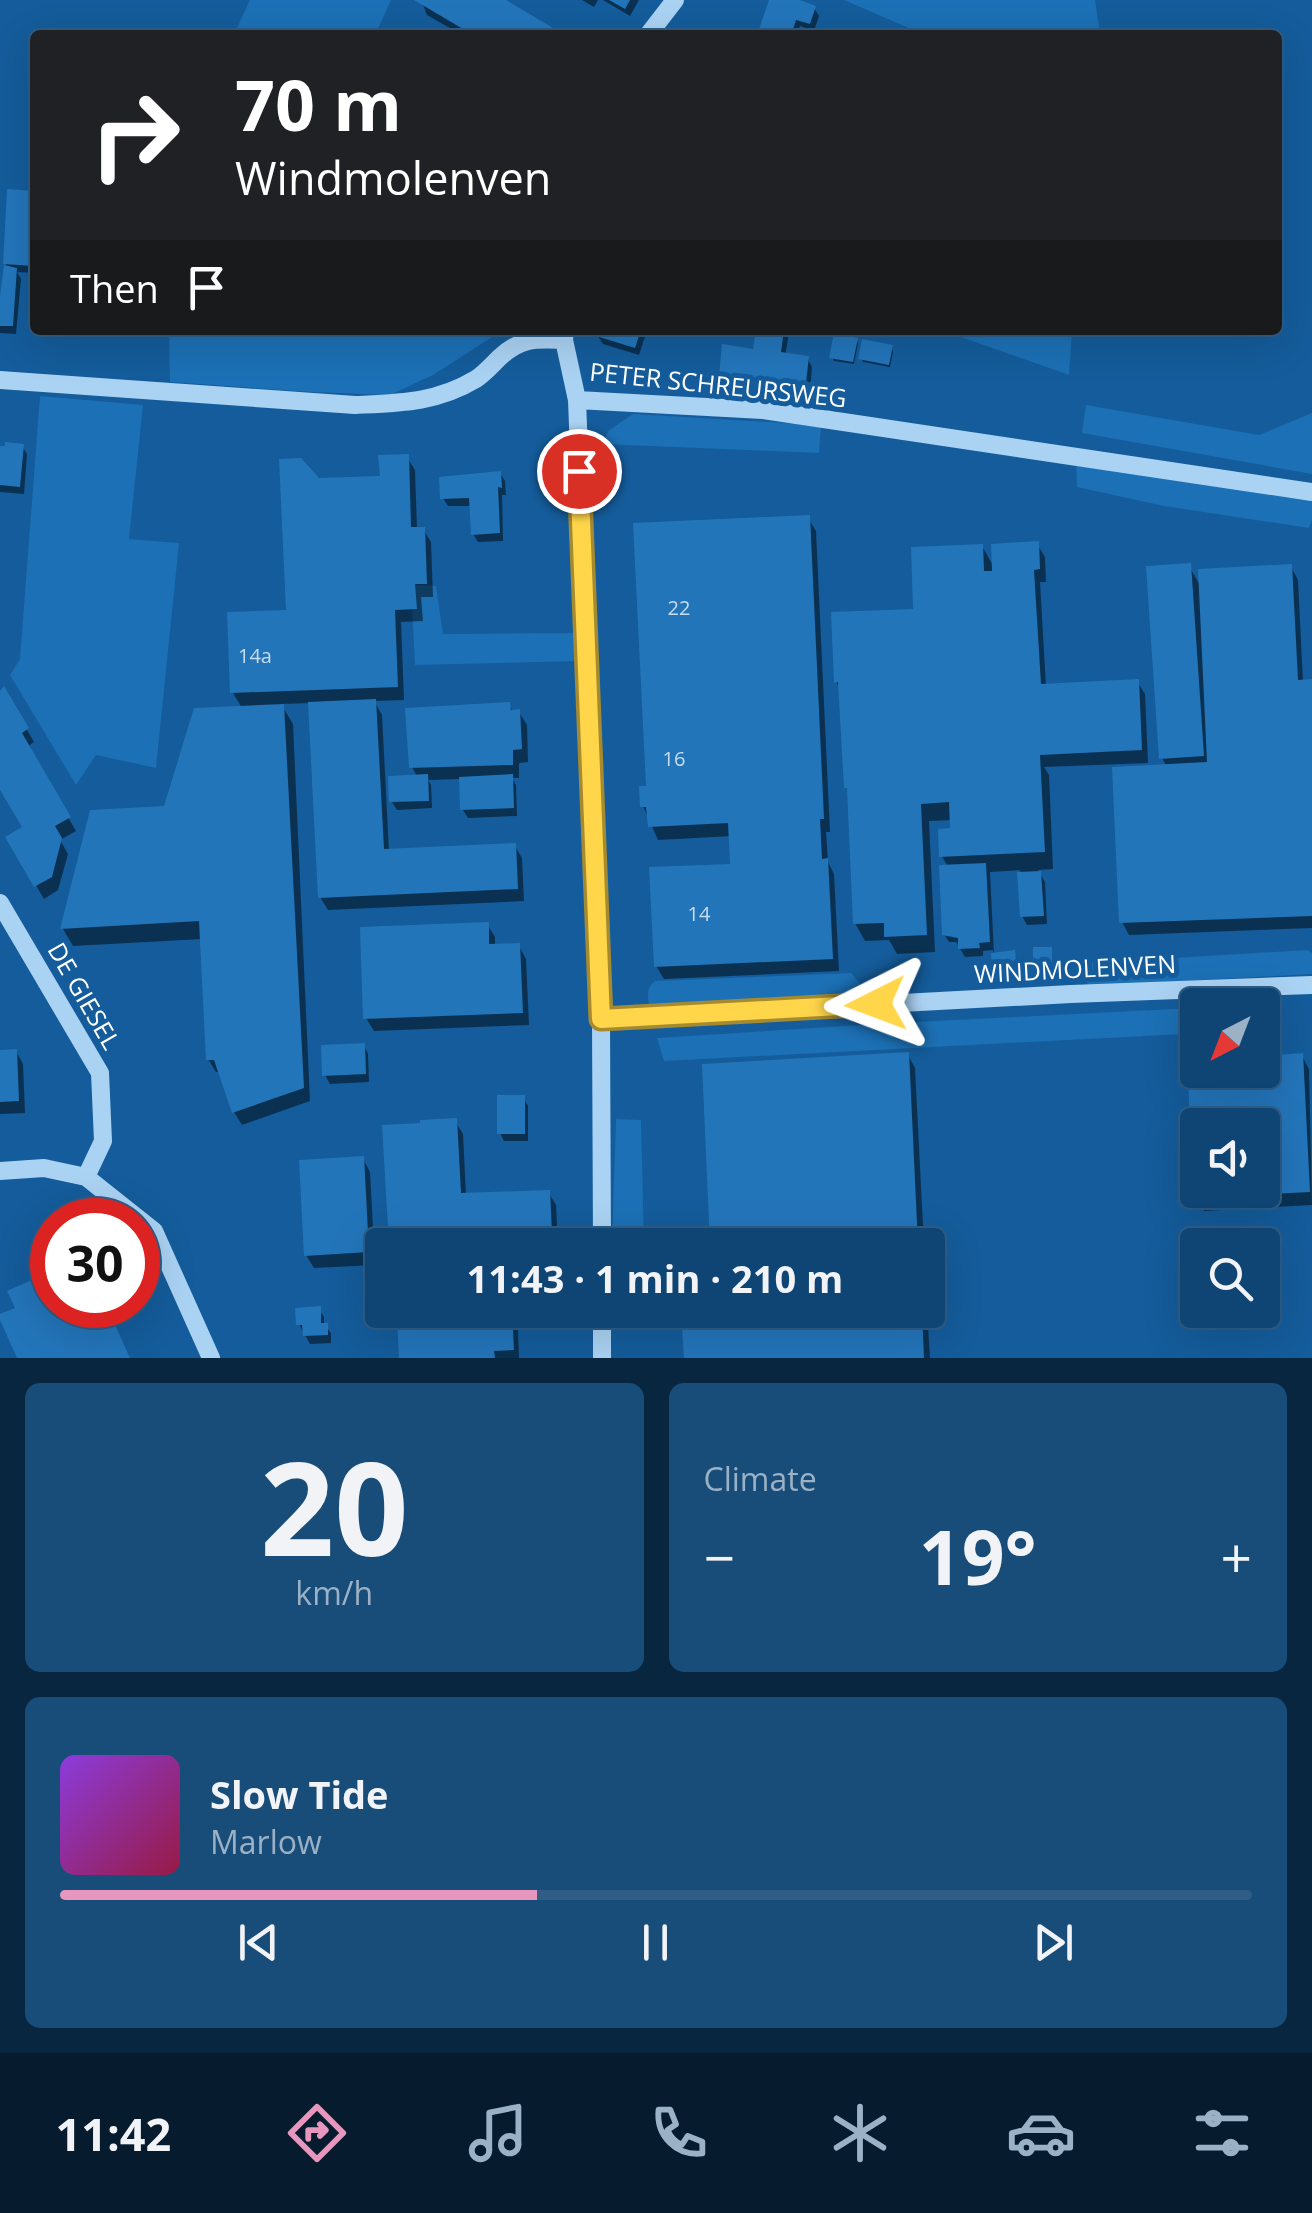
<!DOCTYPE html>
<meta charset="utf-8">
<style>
:root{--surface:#0f4574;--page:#184c79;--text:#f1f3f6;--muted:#9bb1c5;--line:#2f5d86;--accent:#e797bd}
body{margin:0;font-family:"Open Sans",sans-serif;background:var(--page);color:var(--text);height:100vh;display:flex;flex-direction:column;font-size:38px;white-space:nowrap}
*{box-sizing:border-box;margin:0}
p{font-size:32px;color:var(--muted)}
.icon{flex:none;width:55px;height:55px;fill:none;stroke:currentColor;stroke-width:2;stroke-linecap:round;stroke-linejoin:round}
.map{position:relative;height:1358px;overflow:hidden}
.side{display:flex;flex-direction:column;gap:25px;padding:25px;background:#082640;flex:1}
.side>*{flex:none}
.guide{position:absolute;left:30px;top:30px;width:1252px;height:305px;border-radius:10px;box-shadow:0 10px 40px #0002,0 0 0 2px var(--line);background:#202124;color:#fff;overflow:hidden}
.needle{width:65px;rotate:222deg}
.fabs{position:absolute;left:1180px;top:988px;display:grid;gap:20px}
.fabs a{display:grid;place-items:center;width:100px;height:100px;border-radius:10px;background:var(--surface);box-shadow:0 10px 40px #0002,0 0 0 2px var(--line);font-size:50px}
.speed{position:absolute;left:30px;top:1198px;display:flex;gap:20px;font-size:50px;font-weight:700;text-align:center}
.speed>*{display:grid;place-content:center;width:130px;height:130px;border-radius:50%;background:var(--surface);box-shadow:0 10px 40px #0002,0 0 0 2px var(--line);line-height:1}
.speed .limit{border:15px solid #d22;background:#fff;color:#111}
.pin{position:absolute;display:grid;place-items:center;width:85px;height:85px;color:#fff;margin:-42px;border:5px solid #fff;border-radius:50%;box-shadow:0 2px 10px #0007}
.me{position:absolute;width:110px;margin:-55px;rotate:267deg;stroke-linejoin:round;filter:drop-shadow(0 0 8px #0008)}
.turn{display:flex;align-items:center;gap:35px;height:210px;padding:0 40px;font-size:45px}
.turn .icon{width:130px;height:130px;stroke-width:2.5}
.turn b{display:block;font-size:70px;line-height:85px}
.then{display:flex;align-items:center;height:95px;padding:0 40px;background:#0003;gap:20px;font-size:38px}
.big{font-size:75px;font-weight:700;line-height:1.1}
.side .tile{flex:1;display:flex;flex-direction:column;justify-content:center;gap:15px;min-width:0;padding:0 35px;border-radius:15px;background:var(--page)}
.side .dial{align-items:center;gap:0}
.dial b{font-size:130px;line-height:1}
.song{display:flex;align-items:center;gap:30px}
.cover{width:120px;height:120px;border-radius:15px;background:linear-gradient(135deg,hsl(270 70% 55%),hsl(340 70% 35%))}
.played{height:10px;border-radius:5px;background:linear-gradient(90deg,var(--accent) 40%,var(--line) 40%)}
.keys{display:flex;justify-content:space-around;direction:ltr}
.heat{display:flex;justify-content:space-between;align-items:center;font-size:55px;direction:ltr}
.side .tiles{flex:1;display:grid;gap:25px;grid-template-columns:1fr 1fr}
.tile:last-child{grid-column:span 2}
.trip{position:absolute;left:365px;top:1228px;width:580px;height:100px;border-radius:10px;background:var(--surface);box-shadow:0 10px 40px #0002,0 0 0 2px var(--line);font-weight:700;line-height:100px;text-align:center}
.menu{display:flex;height:160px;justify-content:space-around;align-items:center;background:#061c2e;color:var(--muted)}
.menu .icon{width:70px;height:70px}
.menu .current{color:var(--accent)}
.menu b{font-size:45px;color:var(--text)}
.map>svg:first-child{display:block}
.green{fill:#1c70b5}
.shadow{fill:#0007;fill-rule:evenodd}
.building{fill:#2375ba;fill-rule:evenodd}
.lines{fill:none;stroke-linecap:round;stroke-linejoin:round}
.minor{stroke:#aad2f3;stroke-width:18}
.route-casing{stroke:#a68a30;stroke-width:25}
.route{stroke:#ffd54a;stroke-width:18}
.labels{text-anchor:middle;stroke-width:10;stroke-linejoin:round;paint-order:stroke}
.number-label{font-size:20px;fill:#c8dcee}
.street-label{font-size:25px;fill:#fff;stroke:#145c9b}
</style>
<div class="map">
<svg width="1312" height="1358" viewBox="0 0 1312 1358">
<rect width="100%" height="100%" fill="#145c9b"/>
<path class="green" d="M250 0H391L375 35H226L234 34Z
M844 0H1095L1100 35H910L911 29Z
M169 330H503L433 375 390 395 312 392 170 382Z
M941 330H1072L1069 375Z
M40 396 143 405 129 539 179 543 156 768 96 755 76 785 10 675 20 659Z
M1086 405 1259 435 1312 413V474L1082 433Z
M633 414 821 425 819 453 604 444 608 431Z
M1076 455 1312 498V520L1309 528 1164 506 1077 487Z
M411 585 436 586 443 634 578 633 579 661 415 665Z
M1307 950 1312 953V974L1087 986 1090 963Z
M851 973 861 985 862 998 650 1010C648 998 645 989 655 981Z
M1192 1008 1193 1024 1189 1032 1183 1034 664 1061 657 1038 877 1024Z
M616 1119 641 1120 644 1245H612Z"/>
<path class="shadow" d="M421 0H501L560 35H462L427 15Z
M582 0H598L594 7Z
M603 0H639L630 16Z
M772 0H792L814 8 819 16 814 31 800 26 797 35H760Z
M10 192 35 193V273L17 272 21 279 16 334 0 333V298L3 299 6 265Z
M600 330H647L639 355 603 344 598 336Z
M759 330H787L789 333 785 356 807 358 812 367 810 391 726 383 721 375 755 352Z
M856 340 858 343 854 364 834 361 832 357Z
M891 347 893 351 890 367 863 362 861 358Z
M22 446 27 454 24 494 0 492V448Z
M407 457 415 470 417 529H423L431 542 433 597H421L423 621 401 622 404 700 374 701 382 715 389 851 514 845 522 858 524 901 328 910 320 897 311 703 281 704 293 724 310 1101 242 1125 234 1112 221 1072H216L208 1059 202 939 73 946 63 929 92 812 166 808 242 708 233 693 288 612 317 481 382 479Z
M500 473 505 481 506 495H502L503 541 478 542 473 534 472 506H448L443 498Z
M808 518 816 531 830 832H826L828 862 834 874 839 971 664 979 656 966 733 866 732 836 658 840 643 806 648 788Z
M1037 544 1045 557 1046 582H1040L1046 687 1137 681 1145 694 1148 763 1044 767 1049 775 1053 869 1038 870 1045 882 1047 924 1027 925 1022 916 1020 870 990 872 994 955 1016 956 1017 970 997 972 995 969 993 950 983 951V956L965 957 956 942H949L944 934 948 867 942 856 953 830 952 820 929 821 935 952 897 954 889 940 865 941 855 923 849 793 846 787 841 690 836 682 916 611 982 546 995 569Z
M1189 566 1201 587 1291 567 1298 580 1303 682H1312V928L1129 935 1122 922 1167 767 1162 758Z
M4 690 34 742 27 747 76 831 60 840 68 854 58 890 44 899 8 838 25 828 0 785V696Z
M509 704 513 712H519L527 725 528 762 519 763V778H512L516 785 517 816 468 818 463 810 462 779 428 780 431 785 432 808 397 810 392 802 418 778 412 767Z
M487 924 495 937V947L519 946 526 959 529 1025 374 1031 366 1018Z
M364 1045 368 1054 369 1082 330 1084 325 1075Z
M16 1051 23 1064 25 1113 0 1114V1052Z
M908 1055 915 1068 924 1245H712Z
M1302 1056 1309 1069 1312 1205 1204 1211 1197 1198 1198 1070H1262ZM1198 1125H1262V1190H1198Z
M523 1097 528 1106V1141H504L500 1133Z
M455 1121 463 1134 466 1196 548 1192 556 1205 558 1245H392Z
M363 1159 370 1172 375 1265 314 1268 306 1255Z
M319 1309 324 1317V1325L331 1333V1343L310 1344 299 1324Z
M684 1310H927L930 1358H686Z
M510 1314 518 1327 519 1358H402Z"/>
<path class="building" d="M414 0H506L565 35H473Z
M609 0H630L625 9Z
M769 0H800L816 6 810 24 796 20 791 35H757Z
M7 189 35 191 34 266 3 264Z
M4 265 17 268 13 326H0V296Z
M597 330H641L635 348 596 336Z
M756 330H784L781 352 809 356 806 383 719 375 722 344 753 349Z
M834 333 858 338 853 362 829 358Z
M862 339 893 345 889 365 858 359Z
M5 442 24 444 20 487 0 485V446H5Z
M409 454 411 527H425L427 584H415L417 609 395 610 398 687 230 693 227 612 286 610 279 459 301 458 319 478 380 476 378 455Z
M501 471 502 488 498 487 500 533 471 535 469 498 440 499 439 477Z
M810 515 824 819H820L822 859 828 858 833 959 654 967 649 867 730 864 728 823 648 827 646 807H640L639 786H646L633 523Z
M1039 541 1040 569 1034 570 1041 684 1139 679 1142 750 1040 755 1045 852 939 857 938 829 950 828 949 802 921 804 927 935 884 937V923L853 924 847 788H844L838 682 834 683 831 612 913 609 911 547 983 544 984 571H992L991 544Z
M1191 563 1204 756 1159 759 1146 566Z
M1292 564 1298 680 1312 679V916L1119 923 1112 767 1207 762 1198 569Z
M4 686 29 728 22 733 71 817 55 826 62 838 52 877 34 887 5 837 22 827 0 790V691Z
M376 699 384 849 516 843 518 889 318 898 308 702Z
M510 702 511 710 520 709 522 749 513 750V765L409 768 405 708Z
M284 704 304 1088 232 1113 214 1060H206L199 921 60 929 90 810 164 806 194 708Z
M428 774 429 801 389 802 388 776Z
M513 774 514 808 460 810 459 777Z
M986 863 990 942 979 943 980 948 958 949V938L942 935 939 865Z
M1041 871 1044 916 1020 917 1017 872Z
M489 922V944L520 943 523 1013 363 1019 360 927Z
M1033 947H1052V962L1033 963Z
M1015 950 1017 967 992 970 991 953Z
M365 1043 366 1074 322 1076 321 1045Z
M17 1049 19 1101 0 1102V1050Z
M909 1052 918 1245H710L702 1064Z
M1303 1053 1310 1192 1194 1198 1187 1060 1198 1059V1070H1262V1056ZM1198 1125H1262V1190H1198Z
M497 1095H525V1134H497Z
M457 1118 461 1193 550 1190 552 1233 523 1234 524 1241H527V1245H389L382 1125 420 1123V1120Z
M364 1156 369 1252 304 1256 299 1160Z
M52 1271V1305H101L107 1318 111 1316 130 1358H17L0 1320V1314L15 1308 7 1291Z
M321 1306V1323H328V1335L303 1336 302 1325H296L295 1308Z
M681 1310H922L924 1358H684Z
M512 1311 514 1350 494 1351 495 1358H399L397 1317Z"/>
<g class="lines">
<path class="minor" d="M648 35 675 0
M565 330 564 340 577 400 763 410 1312 492
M0 380 355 405C399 403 436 403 476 379 484 374 492 365 499 358 521 337 536 339 564 340
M577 400 601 1019 602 1245
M0 903 100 1073 103 1141 86 1177
M601 1019 1071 994 1312 985
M0 1171 44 1168 86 1177 154 1231 211 1358
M602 1310V1358"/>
</g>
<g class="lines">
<g class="route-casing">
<path id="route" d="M579 471 601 1019 876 1004"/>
</g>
<use href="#route" class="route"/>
</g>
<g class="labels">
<g class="number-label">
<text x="679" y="615">22</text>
<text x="255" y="663">14a</text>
<text x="674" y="766">16</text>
<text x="699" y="921">14</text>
</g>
<g class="street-label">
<text transform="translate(718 385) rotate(6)" y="9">PETER SCHREURSWEG</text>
<text transform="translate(1075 969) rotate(-3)" y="9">WINDMOLENVEN</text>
<text transform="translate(84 996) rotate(60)" y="9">DE GIESEL</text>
</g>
</g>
</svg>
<div class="fabs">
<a><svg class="needle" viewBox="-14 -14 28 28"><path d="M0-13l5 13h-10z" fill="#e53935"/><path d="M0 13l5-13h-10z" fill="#9bb1c5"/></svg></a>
<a><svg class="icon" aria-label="sound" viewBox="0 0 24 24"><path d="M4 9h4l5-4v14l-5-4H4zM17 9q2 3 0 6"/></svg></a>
<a><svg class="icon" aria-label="search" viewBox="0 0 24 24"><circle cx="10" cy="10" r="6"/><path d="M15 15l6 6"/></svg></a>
</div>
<div class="speed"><div class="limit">30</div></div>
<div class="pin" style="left:579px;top:471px;background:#d93025"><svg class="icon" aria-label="arrive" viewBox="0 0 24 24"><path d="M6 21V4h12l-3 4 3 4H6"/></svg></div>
<svg class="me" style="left:876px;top:1004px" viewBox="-20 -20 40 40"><path d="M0-17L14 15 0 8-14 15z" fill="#ffd54a" stroke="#fff" stroke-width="4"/></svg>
<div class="trip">11:43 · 1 min · 210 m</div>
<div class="guide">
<div class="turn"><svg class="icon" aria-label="right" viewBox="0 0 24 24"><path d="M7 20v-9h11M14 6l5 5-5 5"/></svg><div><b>70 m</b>Windmolenven</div></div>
<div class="then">Then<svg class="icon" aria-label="arrive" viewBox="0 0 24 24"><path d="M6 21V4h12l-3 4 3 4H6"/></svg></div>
</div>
</div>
<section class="side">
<div class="tiles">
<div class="tile dial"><b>20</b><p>km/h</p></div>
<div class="tile"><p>Climate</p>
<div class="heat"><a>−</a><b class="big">19°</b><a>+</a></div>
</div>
<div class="tile">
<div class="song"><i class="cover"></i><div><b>Slow Tide</b><p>Marlow</p></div></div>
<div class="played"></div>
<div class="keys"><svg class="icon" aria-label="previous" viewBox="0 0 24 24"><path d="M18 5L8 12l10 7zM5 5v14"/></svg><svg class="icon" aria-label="pause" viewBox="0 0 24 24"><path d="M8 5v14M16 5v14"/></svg><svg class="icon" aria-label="next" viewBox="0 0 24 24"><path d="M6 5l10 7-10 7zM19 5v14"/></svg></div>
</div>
</div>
</section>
<nav class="menu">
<b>11:42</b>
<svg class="icon current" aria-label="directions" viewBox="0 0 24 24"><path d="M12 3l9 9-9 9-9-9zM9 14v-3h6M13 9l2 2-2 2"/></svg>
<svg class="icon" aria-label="music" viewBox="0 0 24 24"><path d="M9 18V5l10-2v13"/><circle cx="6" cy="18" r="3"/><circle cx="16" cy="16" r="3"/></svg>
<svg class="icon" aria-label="phone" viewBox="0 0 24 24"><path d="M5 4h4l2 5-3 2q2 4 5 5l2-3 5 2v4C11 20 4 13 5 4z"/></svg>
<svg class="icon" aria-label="climate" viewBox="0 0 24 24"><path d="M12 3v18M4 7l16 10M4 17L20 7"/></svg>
<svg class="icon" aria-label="car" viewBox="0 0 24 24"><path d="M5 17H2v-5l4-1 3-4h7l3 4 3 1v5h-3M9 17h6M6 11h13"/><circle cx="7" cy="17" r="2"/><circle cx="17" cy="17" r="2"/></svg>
<svg class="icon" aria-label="filters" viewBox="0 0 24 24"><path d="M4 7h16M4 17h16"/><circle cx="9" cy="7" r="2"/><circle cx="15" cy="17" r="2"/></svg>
</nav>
